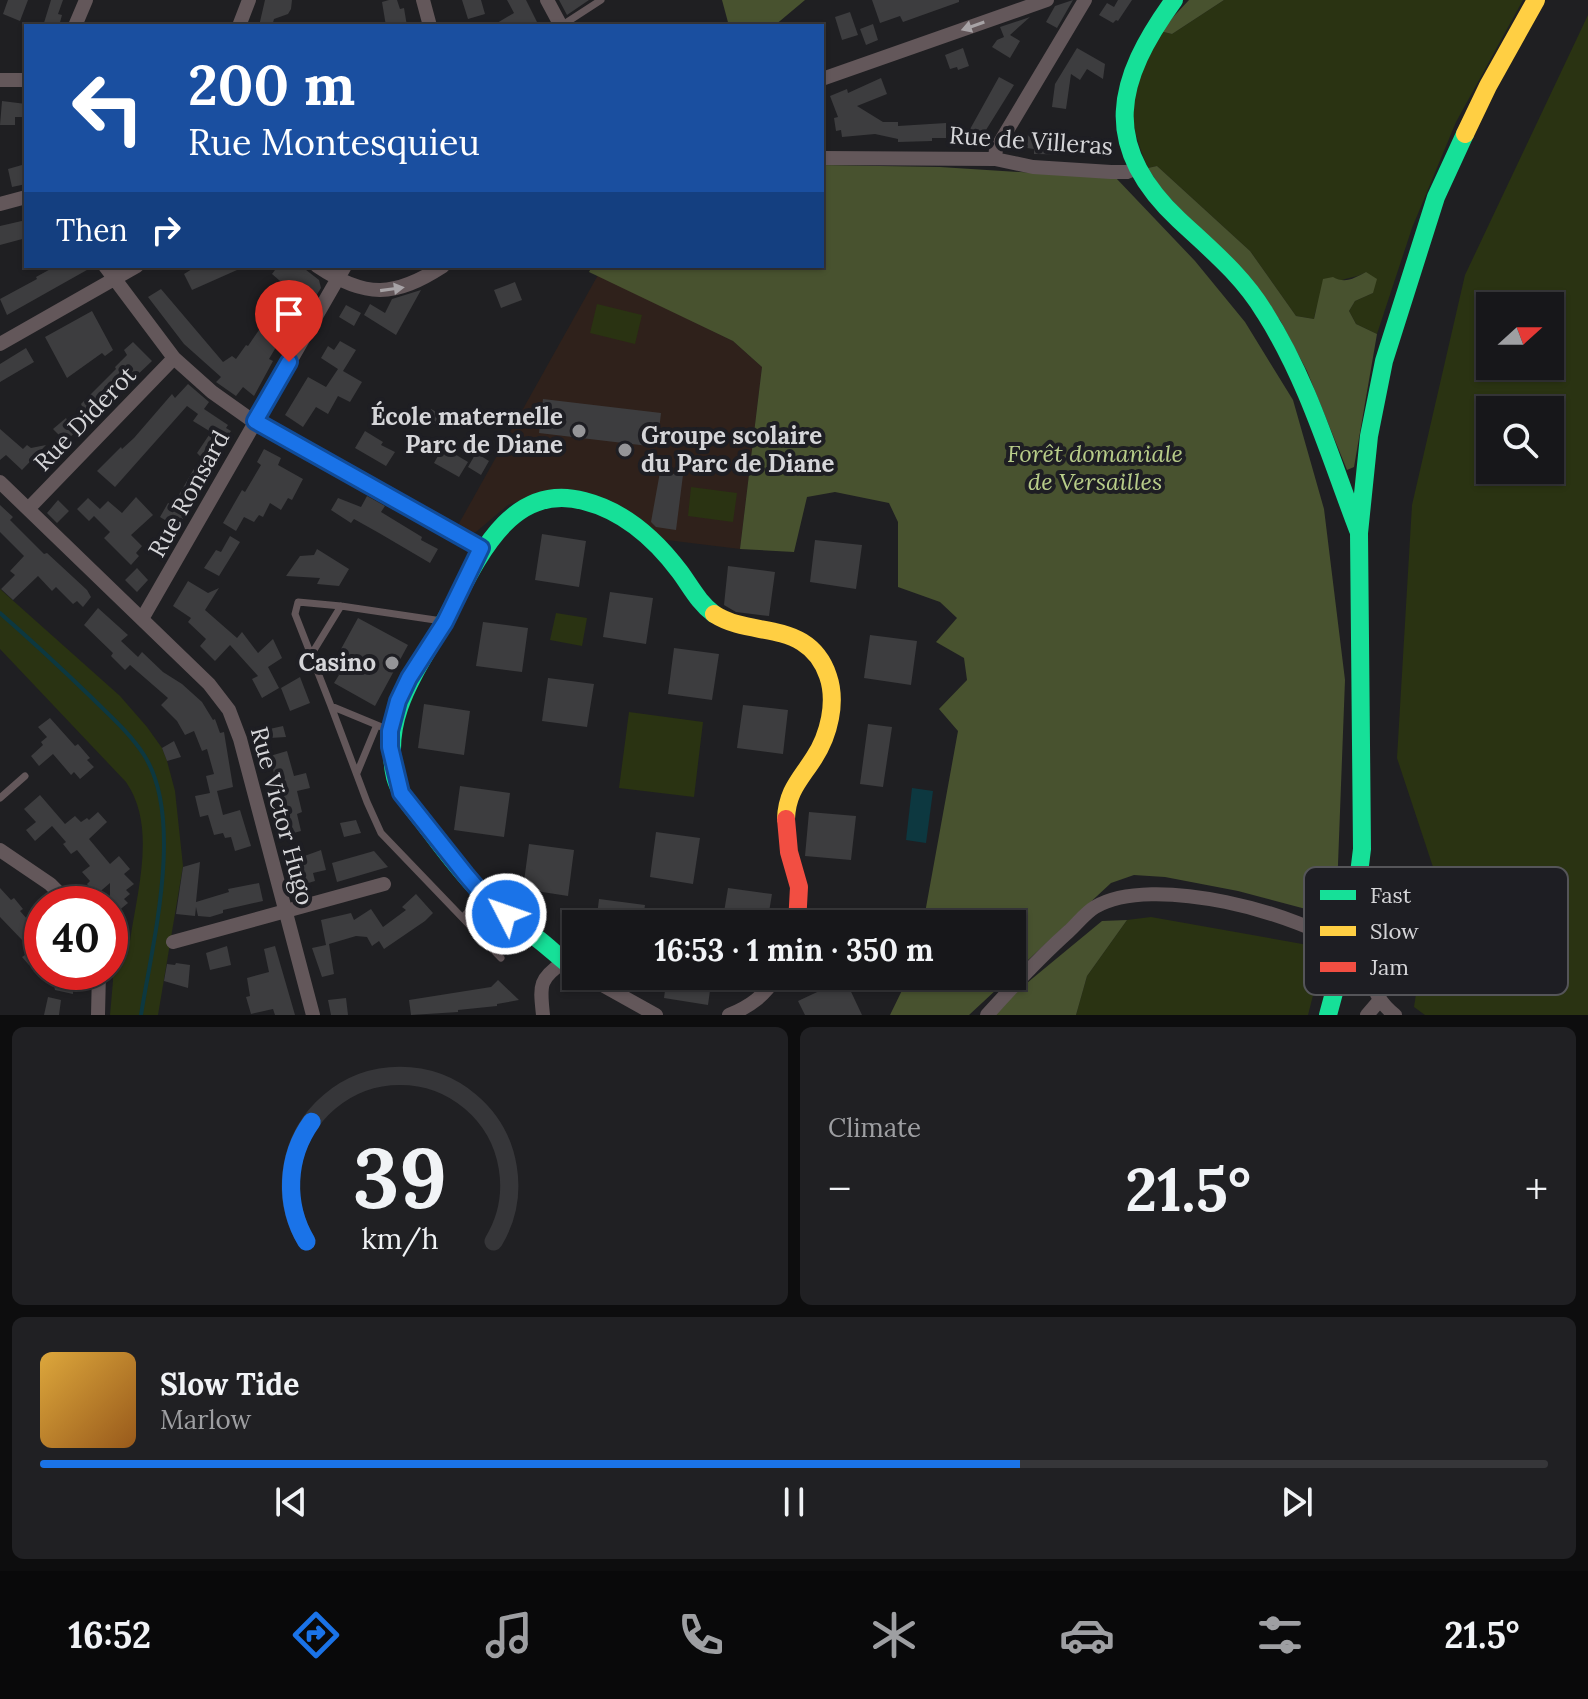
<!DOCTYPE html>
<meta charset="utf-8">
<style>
:root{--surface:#17171a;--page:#202023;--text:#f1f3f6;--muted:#9e9fa2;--line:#363639;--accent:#1a73e8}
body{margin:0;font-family:Lora,serif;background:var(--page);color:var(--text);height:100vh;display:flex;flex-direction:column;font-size:30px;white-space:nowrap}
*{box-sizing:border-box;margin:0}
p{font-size:26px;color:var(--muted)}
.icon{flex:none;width:44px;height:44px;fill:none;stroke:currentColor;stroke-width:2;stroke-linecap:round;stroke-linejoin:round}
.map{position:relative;height:1015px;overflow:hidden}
.drawer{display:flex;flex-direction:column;gap:12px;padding:12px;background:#0d0d0e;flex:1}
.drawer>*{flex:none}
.guide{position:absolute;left:24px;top:24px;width:800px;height:244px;border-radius:0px;box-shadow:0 2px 6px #0004,0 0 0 2px var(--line);background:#1a4fa0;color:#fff;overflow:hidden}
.needle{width:52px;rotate:69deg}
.controls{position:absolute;left:1476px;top:292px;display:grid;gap:16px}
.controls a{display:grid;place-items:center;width:88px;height:88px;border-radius:0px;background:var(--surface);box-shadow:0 2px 6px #0004,0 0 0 2px var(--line);font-size:40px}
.speed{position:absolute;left:24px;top:886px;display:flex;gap:16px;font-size:40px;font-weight:700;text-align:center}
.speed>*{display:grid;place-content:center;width:104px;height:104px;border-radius:50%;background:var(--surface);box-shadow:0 2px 6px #0004,0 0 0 2px var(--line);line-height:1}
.speed .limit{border:12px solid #d22;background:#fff;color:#111}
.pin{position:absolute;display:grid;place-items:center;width:68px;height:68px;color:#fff;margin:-82px -34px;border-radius:50% 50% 50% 0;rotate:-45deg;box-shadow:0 0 8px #0007}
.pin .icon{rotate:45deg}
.me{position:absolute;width:88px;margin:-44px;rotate:311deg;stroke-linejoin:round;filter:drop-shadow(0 0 6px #0008)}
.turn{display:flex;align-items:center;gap:28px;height:168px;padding:0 32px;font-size:36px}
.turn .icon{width:104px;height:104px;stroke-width:2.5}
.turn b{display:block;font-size:56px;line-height:68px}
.then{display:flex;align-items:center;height:76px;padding:0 32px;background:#0003;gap:16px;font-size:30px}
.big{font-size:60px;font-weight:800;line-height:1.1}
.drawer .tile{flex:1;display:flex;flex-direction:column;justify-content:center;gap:12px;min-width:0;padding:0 28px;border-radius:12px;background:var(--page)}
.drawer .dial{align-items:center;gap:0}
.dial svg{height:208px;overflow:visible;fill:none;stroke:var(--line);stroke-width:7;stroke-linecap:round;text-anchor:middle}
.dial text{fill:var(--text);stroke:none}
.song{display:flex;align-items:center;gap:24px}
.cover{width:96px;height:96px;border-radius:12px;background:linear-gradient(135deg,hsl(40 70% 55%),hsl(30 70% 35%))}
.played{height:8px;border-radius:4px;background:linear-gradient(90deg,var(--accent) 65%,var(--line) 65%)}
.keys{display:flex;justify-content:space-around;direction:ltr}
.heat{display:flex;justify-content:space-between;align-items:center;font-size:44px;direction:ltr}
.drawer .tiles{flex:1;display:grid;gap:12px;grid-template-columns:1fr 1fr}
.tile:last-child{grid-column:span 2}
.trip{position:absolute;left:562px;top:910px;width:464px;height:80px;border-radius:0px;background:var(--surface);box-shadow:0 2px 6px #0004,0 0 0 2px var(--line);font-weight:800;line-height:80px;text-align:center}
.tab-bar{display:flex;height:128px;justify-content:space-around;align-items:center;background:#09090a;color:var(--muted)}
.tab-bar .icon{width:56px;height:56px}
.tab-bar .on{color:var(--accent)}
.tab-bar b{font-size:36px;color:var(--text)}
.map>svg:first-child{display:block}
.education{fill:#2f211b}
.green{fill:#2a3312;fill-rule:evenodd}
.forest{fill:#48522f}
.water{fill:#0d3840}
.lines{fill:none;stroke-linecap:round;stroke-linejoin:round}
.stream{stroke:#0d3840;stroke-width:4}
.building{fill:#3d3d3f}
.lane{stroke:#63575a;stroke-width:7}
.street{stroke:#63575a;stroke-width:14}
.fast{stroke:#16e098;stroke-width:18}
.slow{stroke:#ffcf43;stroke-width:18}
.jam{stroke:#f24e42;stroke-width:18}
.oneway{fill:#a7a3a6}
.route-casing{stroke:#114b97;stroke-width:20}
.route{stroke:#1a73e8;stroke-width:14}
.poi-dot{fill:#959598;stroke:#1e1e23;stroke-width:3}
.labels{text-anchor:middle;stroke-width:8;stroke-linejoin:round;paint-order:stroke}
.street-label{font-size:24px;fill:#d5d5d8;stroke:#1e1e23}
.poi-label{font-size:24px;font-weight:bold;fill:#d5d5d8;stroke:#1e1e23;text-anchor:end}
.park-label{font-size:24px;font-style:italic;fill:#b8cd89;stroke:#1e1e23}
.key{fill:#1e1e23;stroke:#555559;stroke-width:2}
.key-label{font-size:22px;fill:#d5d5d8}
</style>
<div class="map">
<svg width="1588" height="1015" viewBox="0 0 1588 1015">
<rect width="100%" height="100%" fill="#1f1f22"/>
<path class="education" d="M598 275 733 341 762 367 740 549 650 538 547 492 508 505 476 532 466 535 457 527Z"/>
<path class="green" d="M1224 0H1523L1456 122 1412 228 1377 334 1356 324 1349 311 1355 301 1373 293 1366 272C1356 278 1348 277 1340 281 1323 288 1317 303 1314 319L1296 316 1250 251 1157 166 1148 168C1123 110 1128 84 1160 31L1172 34Z
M1588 15V1015H1425L1414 1007 1435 873 1397 758 1412 505 1465 275ZM1490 306H1550V366H1490ZM1490 410H1550V470H1490Z
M597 304 642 315 635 344 590 333Z
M691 487 737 493 733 522 688 516Z
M0 589 120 696 147 727 162 748 167 761 175 791 183 866 158 1015H110L113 981 110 946 130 941C137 892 157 826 126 782L0 649Z
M556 613 587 618 582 646 550 640Z
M629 712 703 722 694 797 619 788Z
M1151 917 1325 948 1308 1015H1076L1087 976 1127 920Z"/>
<path class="forest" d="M722 0H805L774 26H729Z
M1189 0H1224L1172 34 1160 31Z
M822 165 940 167 1116 178 1195 261 1245 322 1293 400 1324 509 1345 680 1336 917 1238 891 1165 877 1134 875 1111 883 969 1015H890L909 976H1012V924H923L958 731 939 709 967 680 964 658 936 642 957 618 940 602 898 587V522L889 503 835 492 807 497 794 552 740 549 762 367 733 341 589 272 592 266H822Z
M1157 166 1250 251 1296 316 1314 319 1323 279 1333 277C1345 284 1355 278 1366 272L1377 279 1373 293 1355 301 1349 311 1356 324 1377 334 1354 467 1347 470 1307 371 1280 320 1160 187 1148 168Z
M1127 920 1087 976 1076 1015H988L1102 921Z"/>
<path class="water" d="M912 788 933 791 926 843 906 840Z"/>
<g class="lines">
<path class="stream" d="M0 613C31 640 61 668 90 696 109 715 130 733 144 755 185 819 152 945 141 1015"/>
</g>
<path class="building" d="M8 0H28L20 21 3 14Z
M51 0H63L58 14 62 15 59 26H43Z
M265 0H292L291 9 288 14 274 19 272 26H259Z
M389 0H397L400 9 404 8 407 26H386L382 2Z
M462 0H481L485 14 468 19Z
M507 0H526L537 22 529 26H492L514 13Z
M559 0H589L567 15Z
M872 0H959V2L903 22 900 16 880 23Z
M1073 0 1057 28 1046 22 1055 6Z
M1118 0H1132L1118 21 1116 20 1113 23 1099 15 1107 3 1114 7Z
M850 12 858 35 842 40 835 17Z
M1030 17 1010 35 1020 41 1010 58 992 47 997 40 1004 37 1000 27Z
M873 24 878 40 866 45 860 29Z
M963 48 969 66 958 70 957 67 950 69 945 55Z
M1077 48 1105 64 1103 79 1087 69 1080 80 1071 74 1066 109 1052 107 1055 84Z
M999 77 1014 85 981 138 969 131Z
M881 78 887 94 857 106 883 122H898V126L946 123V138H932V141L898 142V139L875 134 842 137 841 130 836 131 834 118 838 117 830 96 847 89 848 93Z
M2 101 26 104V117H15V125H0Z
M1028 133 1076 140V137L1096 138 1094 155 1034 154V149L1027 148Z
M22 165 26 184 12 187 8 169Z
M26 220V238L0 245V226Z
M56 266H94L7 315 0 299 37 279 36 277Z
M197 266H246L192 290 184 274Z
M278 266H301L319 280 321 288 308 309 292 300 295 294 272 274Z
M515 282 522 300 501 308 494 290Z
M161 289 223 362 232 356 236 359 246 345 248 346 270 314 289 325 269 359 273 361 254 396 243 387 236 396 216 382 221 377 184 344 148 297Z
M421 290 396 335 364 315 370 304 385 313 392 299Z
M346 305 361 313 354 326 339 317Z
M92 311 113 350 105 356 102 353 67 378 45 337Z
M340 341 356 350 343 371 362 382 350 402 338 396 328 414 316 407 303 427 285 415 308 377 326 387 338 369 321 358 328 346 334 350Z
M133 342 152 361 115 396 116 398 91 424 81 404 116 369 115 367 127 355 124 350Z
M26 348 34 362 0 382V364Z
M188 384 209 402 204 409 228 425 226 428 231 431 209 465 197 453 211 432 193 421 198 414 187 406 115 487 97 471 121 447 122 449 134 438 172 394 175 398Z
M543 399 661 413 657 447 539 433Z
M431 409 449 419 444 429 426 419Z
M66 418 74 433 66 442 53 429Z
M0 429 23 449 27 445 31 448 46 445 22 470 6 455 0 460Z
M365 431 383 442 381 445 395 452 386 466 355 448Z
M443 447 468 462 459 477 434 463Z
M264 449 281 458 278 465 303 479 292 500 288 498 281 510 270 503 263 517 259 515 254 522 244 517 236 531 223 523 242 490 245 492 261 465 257 462Z
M476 453 489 461 481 475 468 467Z
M195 467 204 472 200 480 203 481 178 528 160 517 168 503 173 505Z
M660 472 683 475 676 530 656 527 651 522Z
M367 496 385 506 381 512 422 537 421 540 438 549 430 563 379 533 354 519 351 523 331 510 338 498 361 507Z
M136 497 153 515 131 535 142 546 136 553 139 556 131 565 104 538 110 532 94 516 89 521 77 509 88 498 100 509 108 501 122 513Z
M58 500 69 511 57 523 47 513Z
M0 505 13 517 10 520 44 554 47 553 87 590 91 597 83 607 77 601 73 604 56 587 52 591 38 576 13 600 1 589 15 575 10 571 24 556 0 532Z
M542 534 586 541 579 587 535 580Z
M230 536 240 542 219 576 204 568 216 550 221 552Z
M815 540 862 545 856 589 810 582Z
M317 549 349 569 339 586 317 584 320 578 286 576 300 556 314 555Z
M728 566 775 572 769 616 736 612 724 605Z
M137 568 148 580 137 592 125 580Z
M188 581 208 593 219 588 205 610 237 638 242 632 258 653 273 639 282 658 268 667 279 688 262 698 252 679 258 676 230 645 215 661 200 646 206 639 188 622 191 618 173 606Z
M610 592 653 598 646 644 603 637Z
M98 608 128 635 121 641 138 657 142 652 163 672 182 684 202 702 213 720 215 719 220 733 224 732 233 787 217 791 223 815 240 810 251 846 235 851 231 837 225 838 223 833 214 835 208 815 200 817 195 796 210 793 206 776 214 774 207 749 202 751 194 731 185 735 177 721 161 705 168 698 130 665 125 670 111 656 113 653 84 625Z
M358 618 408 645 375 706 334 683 339 675 330 669Z
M483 622 528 628 522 672 476 666Z
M870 635 917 641 911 685 864 678Z
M674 648 719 654 712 700 668 694Z
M300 677 310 703 290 711 281 688Z
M548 678 594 684 587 727 542 721Z
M424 704 470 711 464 755 418 748Z
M743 705 788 710 783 754 737 748Z
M50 718 75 746 78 744 90 758 87 760 94 767 80 779 74 772 71 775 53 754 39 766 31 756 43 745 41 742 47 737 38 727Z
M868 724 892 727 883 787 860 784Z
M283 726 286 737 253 739 252 733Z
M174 741 181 757 167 761 162 748Z
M287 751 294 776 306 773 310 788 297 791 302 812 297 814 301 831 286 835 284 825 275 827 268 799 279 796 270 756Z
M460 786 510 793 504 837 454 830Z
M40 795 65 824 75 816 81 822 87 818 89 820 98 812 107 822 89 839 110 864 119 856 130 869 124 874 134 884 126 890 130 894 124 899 128 903 117 912 110 905V883L96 895 87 884 90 881 82 872 90 866 77 850 71 854 63 844 66 842 52 826 35 841 26 830 36 822 24 809Z
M809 812 856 816 851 860 805 856Z
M356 820 361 833 344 837 340 823Z
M656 832 700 838 693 884 650 877Z
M529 844 574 850 568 896 523 889Z
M321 850 326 870 313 873 315 881 295 887 294 882H290L287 871H290L288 862Z
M374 851 388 867 337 882 332 863Z
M200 862 196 902 229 892 228 889 259 883 263 901 223 910V913L210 917 198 916 196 907 195 916 176 914 183 867Z
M0 888 11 900 14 898 23 909 20 911 35 928 42 922V954L29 965 22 957 25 955 24 942 0 917Z
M728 888 772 894 767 924H722Z
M416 894 433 913 425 921 384 949 379 941 372 946 367 937 356 936 329 944 334 974 322 977 312 948 326 945 321 920 351 913 354 920 371 909 383 927 406 910 402 907Z
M599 899 645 905 642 924H596Z
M847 910 903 917V924H845Z
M227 946 231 965 210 970 206 953Z
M275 946 295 1015H275L273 1009 251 1014 246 997 250 996 247 978 269 972 264 949Z
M176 963 190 965 188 988 164 981 167 964 175 965Z
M51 972H73V994L55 990Z
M667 976H712L708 1005 664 998Z
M845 979 862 1015H805L798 1001Z
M498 980 519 1000 497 1004V1006L458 1010V1012L411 1015 409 1000 491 987Z
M48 997 61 1000 59 1015H44Z
M346 998 348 1015H331L328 1000Z"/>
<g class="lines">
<path class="lane" d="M561 26 601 0
M311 655 341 606
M331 706 367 802 381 833 501 958
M389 730 331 706 295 614 298 602 341 606 442 621
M357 773 376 727
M0 798 25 776
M464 916 482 896"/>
<path class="street" d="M423 0 430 26
M547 0 561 26
M75 26 86 0
M239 26 249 0
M822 79 1047 0
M0 80H26
M822 158 995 159 1033 167 1111 172H1127L1137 168
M995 159 996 149 1085 0
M0 204 26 197
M105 266 174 358 212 392 250 419 481 548
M317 266C366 299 395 297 443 266
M0 344 137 266
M0 482 209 684 229 710 240 739 313 1015
M28 509 174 358
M142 619 345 266
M0 850 50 884 70 904
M173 942 384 884
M586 976 656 1015
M98 1015 99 972
M543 1015C540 986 538 979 564 962
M729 1015C751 1006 764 996 777 976
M987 1015C1013 986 1039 958 1068 932 1077 924 1085 913 1095 907 1151 873 1302 913 1351 951 1374 968 1367 994 1395 1015
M1367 1015 1379 1001"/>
<path class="fast" d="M1174 0C1116 80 1099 145 1179 220 1210 249 1242 275 1265 313 1307 379 1330 457 1358 530
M576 970C563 961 551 949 538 939 519 924 499 911 482 894 460 872 442 847 424 823 413 809 400 795 395 777 381 715 417 671 445 620 474 567 507 480 584 501 624 511 656 540 680 572 691 587 699 603 714 614
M1328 1015 1353 922 1362 849 1359 533 1369 436 1384 361 1436 197 1465 134"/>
<path class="slow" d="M1465 134 1488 86 1536 0
M714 614C742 632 776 626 802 642 815 650 823 661 828 676 837 702 829 735 814 758 800 780 787 791 786 819"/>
<path class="jam" d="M786 819 789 852 799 887 797 924"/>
</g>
<defs><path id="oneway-solid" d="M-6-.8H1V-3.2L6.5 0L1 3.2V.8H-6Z" transform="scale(2)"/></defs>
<g class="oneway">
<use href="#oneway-solid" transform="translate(973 26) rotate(161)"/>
<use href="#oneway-solid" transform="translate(392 289) rotate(-8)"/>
</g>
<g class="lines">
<g class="route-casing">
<path id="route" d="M289 362 255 421 481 548 445 622 409 678 398 701 390 731V747L401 793 466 875 483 895 506 914"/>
</g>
<use href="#route" class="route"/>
</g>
<g class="poi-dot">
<circle cx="579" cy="431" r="8"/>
<circle cx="625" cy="450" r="8"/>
<circle cx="392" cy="663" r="8"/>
</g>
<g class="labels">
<g class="street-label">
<text transform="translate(1031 141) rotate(4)" y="8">Rue de Villeras</text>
<text transform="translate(85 419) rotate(-46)" y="8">Rue Diderot</text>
<text transform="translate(189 494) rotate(-61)" y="8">Rue Ronsard</text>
<text transform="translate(282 816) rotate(75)" y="8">Rue Victor Hugo</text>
</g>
<g class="poi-label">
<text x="563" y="425">École maternelle<tspan x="563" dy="28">Parc de Diane</tspan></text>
<text x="641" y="444" text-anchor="start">Groupe scolaire<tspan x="641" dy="28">du Parc de Diane</tspan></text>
<text x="376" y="671">Casino</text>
</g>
<g class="park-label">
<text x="1095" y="462">Forêt domaniale<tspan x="1095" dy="28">de Versailles</tspan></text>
</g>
</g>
<rect x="1304" y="867" width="264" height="128" rx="12" class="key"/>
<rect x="1320" y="890" width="36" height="10" fill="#16e098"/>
<rect x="1320" y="926" width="36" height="10" fill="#ffcf43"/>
<rect x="1320" y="962" width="36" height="10" fill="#f24e42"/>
<g class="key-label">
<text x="1370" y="903">Fast</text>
<text x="1370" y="939">Slow</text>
<text x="1370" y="975">Jam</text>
</g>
</svg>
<div class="controls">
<a><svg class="needle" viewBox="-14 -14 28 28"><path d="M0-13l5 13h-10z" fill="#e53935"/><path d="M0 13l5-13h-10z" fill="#9e9fa2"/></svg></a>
<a><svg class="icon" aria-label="search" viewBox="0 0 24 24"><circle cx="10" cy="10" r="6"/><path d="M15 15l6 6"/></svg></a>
</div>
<div class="speed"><div class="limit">40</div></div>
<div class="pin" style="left:289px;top:362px;background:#d93025"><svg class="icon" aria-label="arrive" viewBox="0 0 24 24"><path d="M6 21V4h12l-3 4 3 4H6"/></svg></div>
<svg class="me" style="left:506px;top:914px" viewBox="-20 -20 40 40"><circle r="17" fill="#1a73e8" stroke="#fff" stroke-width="3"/><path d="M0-11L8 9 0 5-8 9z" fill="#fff"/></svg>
<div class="trip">16:53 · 1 min · 350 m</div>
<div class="guide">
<div class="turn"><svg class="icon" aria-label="left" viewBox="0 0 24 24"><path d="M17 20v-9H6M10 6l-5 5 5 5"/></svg><div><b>200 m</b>Rue Montesquieu</div></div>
<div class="then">Then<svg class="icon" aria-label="right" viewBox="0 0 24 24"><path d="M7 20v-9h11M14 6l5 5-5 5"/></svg></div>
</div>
</div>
<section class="drawer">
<div class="tiles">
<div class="tile dial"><svg viewBox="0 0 100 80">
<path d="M14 69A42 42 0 1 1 86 69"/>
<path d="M14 69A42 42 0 0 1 16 23" stroke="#1a73e8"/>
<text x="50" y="56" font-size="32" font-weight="700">39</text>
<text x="50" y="72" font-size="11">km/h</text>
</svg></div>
<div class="tile"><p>Climate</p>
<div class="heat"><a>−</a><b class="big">21.5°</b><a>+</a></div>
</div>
<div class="tile">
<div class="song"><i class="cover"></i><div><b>Slow Tide</b><p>Marlow</p></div></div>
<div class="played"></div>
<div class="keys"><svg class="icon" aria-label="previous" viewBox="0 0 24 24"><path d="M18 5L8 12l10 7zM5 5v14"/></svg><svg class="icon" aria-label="pause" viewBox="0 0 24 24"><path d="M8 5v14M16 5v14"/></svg><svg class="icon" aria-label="next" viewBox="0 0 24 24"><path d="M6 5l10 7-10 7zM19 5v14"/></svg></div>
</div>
</div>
</section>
<nav class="tab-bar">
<b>16:52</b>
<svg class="icon on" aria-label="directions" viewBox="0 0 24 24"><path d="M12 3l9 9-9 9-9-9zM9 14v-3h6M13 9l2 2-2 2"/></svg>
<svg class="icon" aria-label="music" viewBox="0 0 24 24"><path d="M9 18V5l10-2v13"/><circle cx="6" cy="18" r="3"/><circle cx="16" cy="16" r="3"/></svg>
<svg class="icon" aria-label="phone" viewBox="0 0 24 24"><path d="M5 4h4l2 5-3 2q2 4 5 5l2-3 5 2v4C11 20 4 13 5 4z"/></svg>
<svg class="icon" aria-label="climate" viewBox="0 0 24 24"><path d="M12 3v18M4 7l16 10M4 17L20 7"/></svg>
<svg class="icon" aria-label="car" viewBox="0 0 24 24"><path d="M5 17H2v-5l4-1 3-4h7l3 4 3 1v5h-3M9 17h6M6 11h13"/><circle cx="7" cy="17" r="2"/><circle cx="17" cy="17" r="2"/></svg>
<svg class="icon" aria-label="filters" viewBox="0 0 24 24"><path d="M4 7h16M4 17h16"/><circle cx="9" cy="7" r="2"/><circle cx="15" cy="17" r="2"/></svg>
<b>21.5°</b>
</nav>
